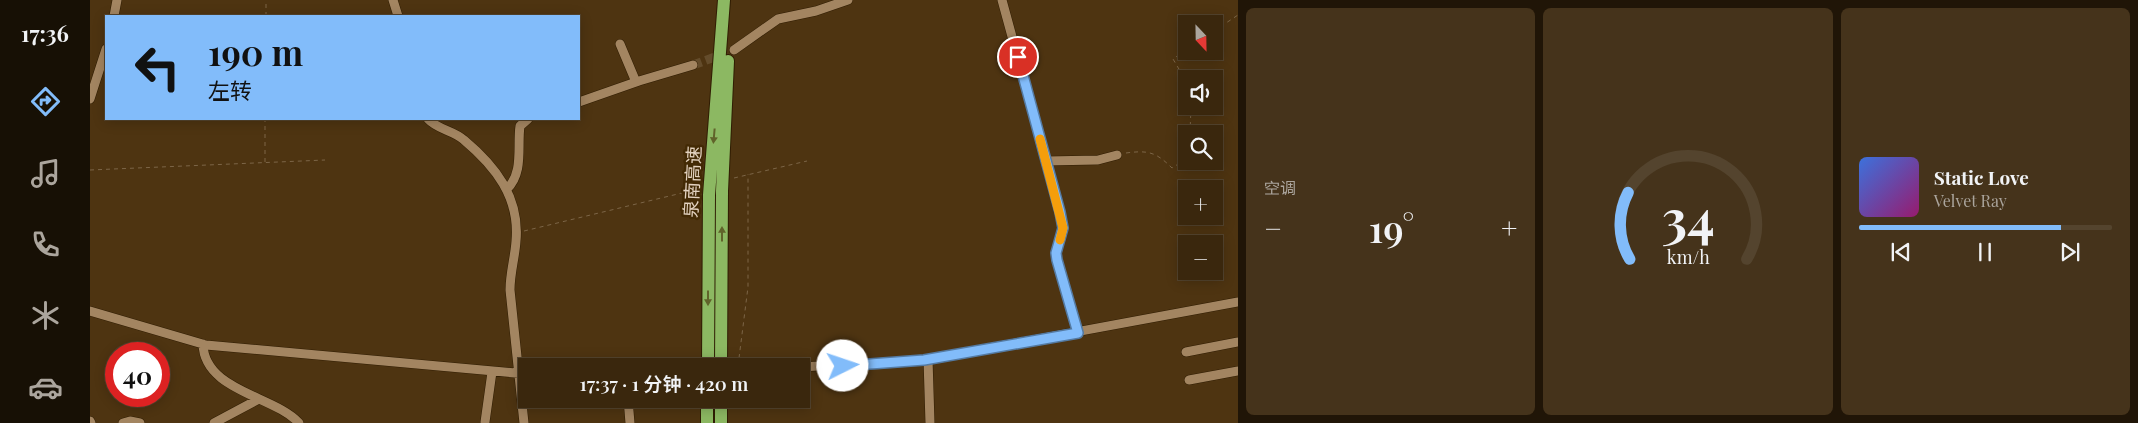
<!DOCTYPE html>
<html lang="zh">
<meta charset="utf-8">
<style>
:root{--surface:#3a270d;--page:#45331b;--text:#f1f3f6;--muted:#aba59d;--line:#54442e;--accent:#82bcfa}
body{margin:0;font-family:"Playfair Display","Noto Sans SC",serif;background:var(--page);color:var(--text);height:100vh;display:flex;flex-direction:column;font-size:19px;white-space:nowrap}
*{box-sizing:border-box;margin:0}
p{font-size:16px;color:var(--muted)}
.icon{flex:none;width:28px;height:28px;fill:none;stroke:currentColor;stroke-width:2;stroke-linecap:round;stroke-linejoin:round}
.map{position:relative;flex:1;overflow:hidden}
.panel{display:flex;flex-direction:column;gap:8px;padding:8px;background:#201507;width:900px}
.panel>*{flex:none}
.guide{position:absolute;left:15px;top:15px;width:475px;height:105px;border-radius:0px;box-shadow:0 2px 12px #0003,0 0 0 1px var(--line);background:#82bcfa;color:#111;overflow:hidden}
.needle{width:32px;rotate:158deg}
.tools{position:absolute;left:1088px;top:15px;display:grid;gap:10px}
.tools a{display:grid;place-items:center;width:45px;height:45px;border-radius:0px;background:var(--surface);box-shadow:0 2px 12px #0003,0 0 0 1px var(--line);font-size:25px}
.speed{position:absolute;left:15px;top:342px;display:flex;gap:10px;font-size:25px;font-weight:700;text-align:center}
.speed>*{display:grid;place-content:center;width:65px;height:65px;border-radius:50%;background:var(--surface);box-shadow:0 2px 12px #0003,0 0 0 1px var(--line);line-height:1}
.speed .limit{border:8px solid #d22;background:#fff;color:#111}
.pin{position:absolute;display:grid;place-items:center;width:42px;height:42px;color:#fff;margin:-21px;border:2px solid #fff;border-radius:50%;box-shadow:0 1px 5px #0007}
.me{position:absolute;width:55px;margin:-28px;rotate:86deg;stroke-linejoin:round;filter:drop-shadow(0 0 4px #0008)}
.turn{display:flex;align-items:center;gap:18px;height:105px;padding:0 20px;font-size:22px}
.turn .icon{width:65px;height:65px;stroke-width:2.5}
.turn b{display:block;font-size:35px;line-height:42px}
.big{font-size:38px;font-weight:600;line-height:1.1}
.panel .tile{flex:1;display:flex;flex-direction:column;justify-content:center;gap:8px;min-width:0;padding:0 18px;border-radius:8px;background:var(--page)}
.panel .dial{align-items:center;gap:0}
.dial svg{height:130px;overflow:visible;fill:none;stroke:var(--line);stroke-width:7;stroke-linecap:round;text-anchor:middle}
.dial text{fill:var(--text);stroke:none}
.song{display:flex;align-items:center;gap:15px}
.cover{width:60px;height:60px;border-radius:8px;background:linear-gradient(135deg,hsl(220 70% 55%),hsl(320 70% 35%))}
.played{height:5px;border-radius:2px;background:linear-gradient(90deg,var(--accent) 80%,var(--line) 80%)}
.keys{display:flex;justify-content:space-around;direction:ltr}
.heat{display:flex;justify-content:space-between;align-items:center;font-size:28px;direction:ltr}
.panel .tiles{flex:1;display:grid;gap:8px;grid-template-columns:repeat(3,1fr)}
.trip{position:absolute;left:428px;top:358px;width:292px;height:50px;border-radius:0px;background:var(--surface);box-shadow:0 2px 12px #0003,0 0 0 1px var(--line);font-weight:600;line-height:50px;text-align:center}
main{display:flex;flex:1;min-height:0}
.tabs{display:flex;flex-direction:column;width:90px;justify-content:space-around;align-items:center;background:#171005;color:var(--muted)}
.tabs .icon{width:35px;height:35px}
.tabs .on{color:var(--accent)}
.tabs b{font-size:22px;color:var(--text)}
.map>svg:first-child{display:block}
.lines{fill:none;stroke-linecap:round;stroke-linejoin:round}
.minor-tunnel{stroke:#644c2b;stroke-width:9;stroke-dasharray:9 4.5;stroke-linecap:butt}
.minor-casing{stroke:#301d03;stroke-width:10}
.highway-casing{stroke:#301d03;stroke-width:14}
.path{stroke:#7c6547;stroke-width:1;stroke-dasharray:4 4;stroke-linecap:butt}
.minor{stroke:#a38561;stroke-width:9}
.highway{stroke:#8cb862;stroke-width:12}
.oneway{fill:#60632a}
.route-casing{stroke:#547aa2;stroke-width:12}
.route{stroke:#82bcfa;stroke-width:9}
.slow{stroke:#f59e0b;stroke-width:9}
.labels{text-anchor:middle;stroke-width:5;stroke-linejoin:round;paint-order:stroke}
.street-label{font-size:18px;fill:#e3d2c0;stroke:#432a05}
</style>
<main>
<nav class="tabs">
<b>17:36</b>
<svg class="icon on" aria-label="directions" viewBox="0 0 24 24"><path d="M12 3l9 9-9 9-9-9zM9 14v-3h6M13 9l2 2-2 2"/></svg>
<svg class="icon" aria-label="music" viewBox="0 0 24 24"><path d="M9 18V5l10-2v13"/><circle cx="6" cy="18" r="3"/><circle cx="16" cy="16" r="3"/></svg>
<svg class="icon" aria-label="phone" viewBox="0 0 24 24"><path d="M5 4h4l2 5-3 2q2 4 5 5l2-3 5 2v4C11 20 4 13 5 4z"/></svg>
<svg class="icon" aria-label="climate" viewBox="0 0 24 24"><path d="M12 3v18M4 7l16 10M4 17L20 7"/></svg>
<svg class="icon" aria-label="car" viewBox="0 0 24 24"><path d="M5 17H2v-5l4-1 3-4h7l3 4 3 1v5h-3M9 17h6M6 11h13"/><circle cx="7" cy="17" r="2"/><circle cx="17" cy="17" r="2"/></svg>
</nav>
<div class="map">
<svg width="1148" height="423" viewBox="0 0 1148 423">
<rect width="100%" height="100%" fill="#4e3411"/>
<g class="lines">
<path class="minor-tunnel" d="M603 65 644 50"/>
<g class="minor-casing">
<path id="minor" d="M303 0 308 16
M912 0 970 212 973 228 966 253 967 260 988 333
M24 16 27 0
M530 44 546 82
M644 50 688 19 726 11 758 0
M0 99 16 49
M489 102 549 81 603 65
M338 119C348 130 363 130 374 140 405 166 430 197 426 241 425 257 420 273 420 290L434 423
M956 161 1008 160 1027 155
M417 189C434 173 427 146 430 126L438 119
M0 311 116 345 436 374
M113 344C114 391 185 396 209 423
M1096 352 1148 342
M838 359 840 423
M711 367 834 360 1148 302
M1099 380 1148 371
M538 399 540 423
M0 421 1 423
M395 422 402 372
M33 423 40 421 50 423
M124 423 167 400"/>
</g>
<g class="highway-casing">
<path id="highway" d="M618 366 619 195 634 0
M631 366 632 191 638 61
M631 399V423
M617 423V399"/>
</g>
<path class="path" d="M176 16V0
M1124 31 1148 15
M1096 50 1083 59 1096 81
M1100 134 1101 106
M1036 153C1058 150 1066 152 1082 168L1096 159
M175 162V119
M0 170 235 160
M644 178 717 161
M434 231 592 193
M648 366 658 287V174"/>
<use href="#minor" class="minor"/>
<use href="#highway" class="highway"/>
</g>
<defs><path id="oneway-solid" d="M-6-.8H1V-3.2L6.5 0L1 3.2V.8H-6Z" transform="scale(1.25)"/></defs>
<g class="oneway">
<use href="#oneway-solid" transform="translate(624 136) rotate(95)"/>
<use href="#oneway-solid" transform="translate(632 234) rotate(-90)"/>
<use href="#oneway-solid" transform="translate(618 298) rotate(90)"/>
</g>
<g class="lines">
<g class="route-casing">
<path id="route" d="M753 366 834 360 988 333 967 260 966 253 973 228 970 212 928 57"/>
</g>
<use href="#route" class="route"/>
<path class="slow" d="M950 139 973 228 970 240"/>
</g>
<g class="labels">
<g class="street-label">
<text transform="translate(603 182) rotate(-87)" y="6">泉南高速</text>
</g>
</g>
</svg>
<div class="tools">
<a><svg class="needle" viewBox="-14 -14 28 28"><path d="M0-13l5 13h-10z" fill="#e53935"/><path d="M0 13l5-13h-10z" fill="#aba59d"/></svg></a>
<a><svg class="icon" aria-label="sound" viewBox="0 0 24 24"><path d="M4 9h4l5-4v14l-5-4H4zM17 9q2 3 0 6"/></svg></a>
<a><svg class="icon" aria-label="search" viewBox="0 0 24 24"><circle cx="10" cy="10" r="6"/><path d="M15 15l6 6"/></svg></a>
<a>+</a>
<a>−</a>
</div>
<div class="speed"><div class="limit">40</div></div>
<div class="pin" style="left:928px;top:57px;background:#d93025"><svg class="icon" aria-label="arrive" viewBox="0 0 24 24"><path d="M6 21V4h12l-3 4 3 4H6"/></svg></div>
<svg class="me" style="left:753px;top:366px" viewBox="-20 -20 40 40"><circle r="19" fill="#fff"/><path d="M0-13L10 11 0 6-10 11z" fill="#82bcfa"/></svg>
<div class="trip">17:37 · 1 分钟 · 420 m</div>
<div class="guide">
<div class="turn"><svg class="icon" aria-label="left" viewBox="0 0 24 24"><path d="M17 20v-9H6M10 6l-5 5 5 5"/></svg><div><b>190 m</b>左转</div></div>
</div>
</div>
<section class="panel">
<div class="tiles">
<div class="tile"><p>空调</p>
<div class="heat"><a>−</a><b class="big">19°</b><a>+</a></div>
</div>
<div class="tile dial"><svg viewBox="0 0 100 80">
<path d="M14 69A42 42 0 1 1 86 69"/>
<path d="M14 69A42 42 0 0 1 13 28" stroke="#82bcfa"/>
<text x="50" y="56" font-size="32" font-weight="700">34</text>
<text x="50" y="72" font-size="11">km/h</text>
</svg></div>
<div class="tile">
<div class="song"><i class="cover"></i><div><b>Static Love</b><p>Velvet Ray</p></div></div>
<div class="played"></div>
<div class="keys"><svg class="icon" aria-label="previous" viewBox="0 0 24 24"><path d="M18 5L8 12l10 7zM5 5v14"/></svg><svg class="icon" aria-label="pause" viewBox="0 0 24 24"><path d="M8 5v14M16 5v14"/></svg><svg class="icon" aria-label="next" viewBox="0 0 24 24"><path d="M6 5l10 7-10 7zM19 5v14"/></svg></div>
</div>
</div>
</section>
</main>
